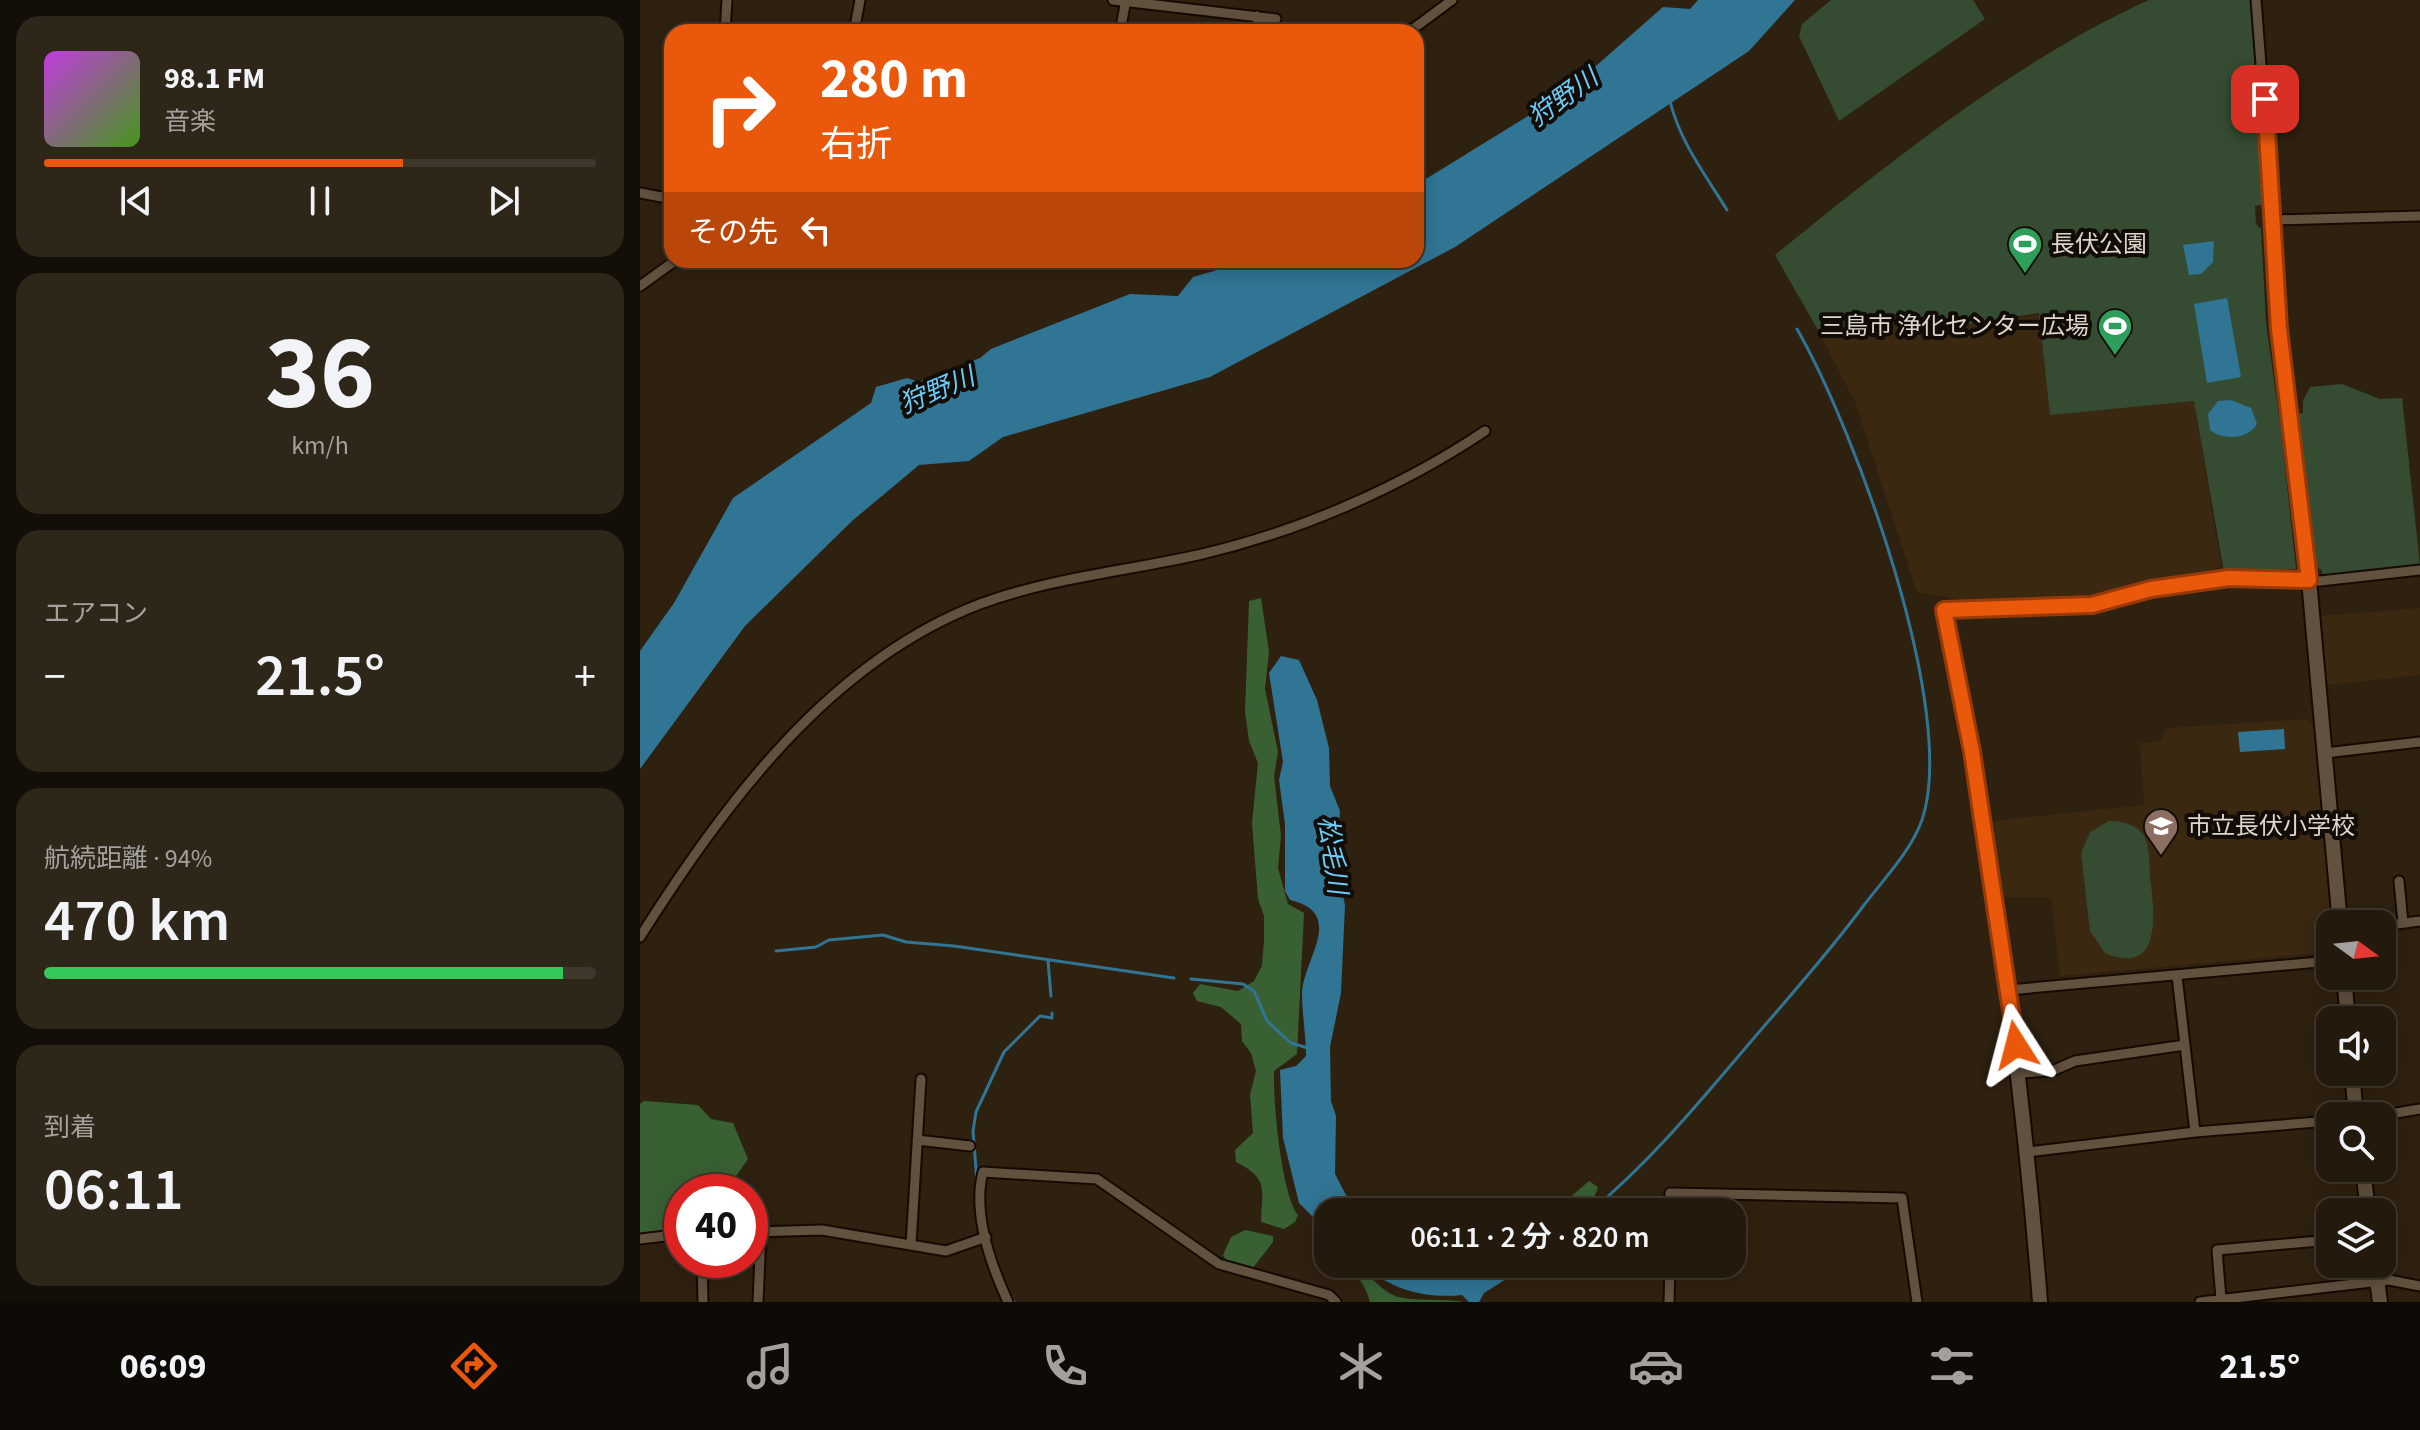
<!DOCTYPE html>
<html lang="ja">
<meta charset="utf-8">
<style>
:root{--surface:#23190c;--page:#2f261a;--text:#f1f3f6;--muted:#a3a09d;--line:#40382d;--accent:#ea580c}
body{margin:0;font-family:"Source Sans 3","Noto Sans JP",sans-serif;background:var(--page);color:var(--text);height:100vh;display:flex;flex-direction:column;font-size:30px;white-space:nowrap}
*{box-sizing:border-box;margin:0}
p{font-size:26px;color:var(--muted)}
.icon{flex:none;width:44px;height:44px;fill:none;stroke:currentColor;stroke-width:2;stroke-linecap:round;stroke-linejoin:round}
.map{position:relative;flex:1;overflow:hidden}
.side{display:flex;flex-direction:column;gap:16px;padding:16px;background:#130e07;width:640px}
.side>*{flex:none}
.hud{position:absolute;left:24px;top:24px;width:760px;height:244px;border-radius:24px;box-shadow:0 4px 20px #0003,0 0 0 2px var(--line);background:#ea580c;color:#fff;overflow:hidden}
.needle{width:52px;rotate:105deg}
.controls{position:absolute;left:1676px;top:910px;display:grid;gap:16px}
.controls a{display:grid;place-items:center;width:80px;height:80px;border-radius:16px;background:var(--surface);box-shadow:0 4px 20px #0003,0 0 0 2px var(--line);font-size:40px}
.speed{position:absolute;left:24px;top:1174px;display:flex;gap:16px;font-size:40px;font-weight:700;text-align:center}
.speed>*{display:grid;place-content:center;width:104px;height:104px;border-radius:50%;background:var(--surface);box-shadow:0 4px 20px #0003,0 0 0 2px var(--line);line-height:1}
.speed .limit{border:12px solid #d22;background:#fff;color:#111}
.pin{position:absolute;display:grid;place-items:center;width:68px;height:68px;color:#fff;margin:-34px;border-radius:16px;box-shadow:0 4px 12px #0006}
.me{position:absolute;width:88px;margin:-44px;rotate:351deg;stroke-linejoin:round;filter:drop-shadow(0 0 6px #0008)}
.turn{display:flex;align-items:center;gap:28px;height:168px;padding:0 24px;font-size:36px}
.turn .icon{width:104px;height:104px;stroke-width:2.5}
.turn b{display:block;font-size:56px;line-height:68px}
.then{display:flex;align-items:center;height:76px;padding:0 24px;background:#0003;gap:16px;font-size:30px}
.big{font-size:60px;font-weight:600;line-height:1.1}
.side .widget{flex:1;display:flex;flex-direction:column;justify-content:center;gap:12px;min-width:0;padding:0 28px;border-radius:24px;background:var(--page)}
.side .dial{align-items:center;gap:0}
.dial b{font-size:104px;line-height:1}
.song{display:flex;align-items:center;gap:24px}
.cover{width:96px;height:96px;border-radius:12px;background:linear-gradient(135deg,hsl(290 70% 55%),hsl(100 70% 35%))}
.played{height:8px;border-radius:4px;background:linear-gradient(90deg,var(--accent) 65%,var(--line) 65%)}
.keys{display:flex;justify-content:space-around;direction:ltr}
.heat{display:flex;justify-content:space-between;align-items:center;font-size:44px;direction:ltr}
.charge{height:12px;border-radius:6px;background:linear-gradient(90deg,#34c759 94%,var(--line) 0)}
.trip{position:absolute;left:674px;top:1198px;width:432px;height:80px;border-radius:24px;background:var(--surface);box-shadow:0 4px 20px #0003,0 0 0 2px var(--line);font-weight:600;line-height:80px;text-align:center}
.tabs{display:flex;height:128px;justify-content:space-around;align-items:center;background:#0e0a05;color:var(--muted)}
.tabs .icon{width:56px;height:56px}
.tabs .current{color:var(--accent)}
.tabs b{font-size:36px;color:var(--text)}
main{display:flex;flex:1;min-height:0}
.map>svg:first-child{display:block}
.built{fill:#3a2811}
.green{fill:#354c32}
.forest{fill:#386033}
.water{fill:#307594}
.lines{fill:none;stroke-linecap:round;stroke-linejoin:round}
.stream{stroke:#307594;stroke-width:3}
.street-casing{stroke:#160a00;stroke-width:13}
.secondary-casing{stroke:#160a00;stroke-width:18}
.street{stroke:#61513f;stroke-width:9}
.secondary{stroke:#61513f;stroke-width:14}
.route-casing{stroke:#983908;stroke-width:20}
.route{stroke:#ea580c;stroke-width:14}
.labels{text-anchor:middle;stroke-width:8;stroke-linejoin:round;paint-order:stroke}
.poi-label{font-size:24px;fill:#ded5cb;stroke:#120c06;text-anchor:start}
.water-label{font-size:26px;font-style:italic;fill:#69ccfb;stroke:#120c06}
</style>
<main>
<section class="side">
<div class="widget">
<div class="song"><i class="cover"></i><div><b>98.1 FM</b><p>音楽</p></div></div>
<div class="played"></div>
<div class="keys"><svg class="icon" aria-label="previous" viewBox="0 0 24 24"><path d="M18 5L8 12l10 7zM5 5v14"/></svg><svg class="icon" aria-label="pause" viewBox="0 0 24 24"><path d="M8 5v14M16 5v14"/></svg><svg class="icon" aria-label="next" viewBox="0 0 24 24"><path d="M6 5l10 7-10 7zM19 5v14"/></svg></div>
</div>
<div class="widget dial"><b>36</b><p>km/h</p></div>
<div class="widget"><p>エアコン</p>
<div class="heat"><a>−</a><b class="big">21.5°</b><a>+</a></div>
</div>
<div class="widget"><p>航続距離 · 94%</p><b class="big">470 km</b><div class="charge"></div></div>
<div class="widget"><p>到着</p><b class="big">06:11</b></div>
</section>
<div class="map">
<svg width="1780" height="1302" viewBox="0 0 1780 1302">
<rect width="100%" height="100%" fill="#2f2110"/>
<path class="built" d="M1537 295 1581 566 1554 580 1494 587 1451 598 1376 603 1315 599 1277 592 1215 402 1178 330 1276 316 1303 320 1304 328Z
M1780 608V675L1687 685 1680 616Z
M1668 719 1675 728 1693 924H1690V952L1420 976 1411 898 1363 897 1360 892 1353 821 1504 805 1500 743 1520 741 1527 728Z"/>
<path class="green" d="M1191 0H1333L1345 19 1199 121 1159 36 1162 24Z
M1509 0H1611L1627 204 1615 206 1616 224 1621 229 1626 323 1639 416 1663 413V401L1670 387 1702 384 1740 399 1762 398 1780 565 1683 576 1681 569 1674 567 1657 417 1640 420 1656 569 1584 572 1554 401 1410 415 1399 313 1304 328 1303 320 1276 316 1178 330 1135 255C1246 165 1378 59 1509 0Z
M1469 821C1481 821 1495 824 1503 834 1510 845 1509 864 1510 877 1514 909 1524 978 1465 953L1450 931 1441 853 1450 832Z"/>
<path class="forest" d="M621 598 629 652 625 689 638 752 634 776 641 836 638 868 648 904 664 913 657 1054 634 1071C633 1100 641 1192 658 1215L655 1222 644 1229 621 1222C622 1188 629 1179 596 1162L595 1150 613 1133 610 1095 616 1071 611 1053 602 1041 601 1024 581 1007 557 1001 553 993 560 984 598 991 614 981 622 966 624 940V916L618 899 612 823 618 763 609 741 605 712 609 601Z
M4 1101 58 1105 71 1119 93 1123 108 1159 85 1192H42V1230L0 1235V1104Z
M949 1181 958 1187C951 1211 936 1212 913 1212Z
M605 1230 633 1236V1242L612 1269 587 1262 583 1255 591 1237Z
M702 1264C726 1264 734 1287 755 1296 774 1302 803 1298 823 1302H730C725 1285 718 1273 702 1264Z"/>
<path class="water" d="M1058 0H1155L1109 51 815 247 570 377 363 437 329 461 279 465 212 521 105 626 0 769V651L34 603 93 498 231 403 236 387 267 378 279 382 340 358 351 349 490 294 538 296 553 277 612 260H776V185L924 94 1023 7 1050 9Z
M1574 241 1573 262 1561 274 1549 275 1543 245Z
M1587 298 1601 377 1567 383 1554 304Z
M1591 400 1611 408 1617 424C1609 439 1583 441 1570 430L1568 414 1578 401Z
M641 656 659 660 677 700 689 748 690 786 700 811 696 862 705 905 701 993 690 1047 691 1101 696 1116 695 1174 715 1212H688V1232L659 1203 643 1138 640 1070 656 1066 666 1056C666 1035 662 1014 662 993 663 960 707 913 650 900L645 891V824L639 780 643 762 629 673Z
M1644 729 1645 749 1600 752 1598 732Z
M721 1264H764L785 1270 890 1264 844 1293 839 1302H829L822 1295C783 1299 750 1289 721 1264Z"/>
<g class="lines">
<path class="stream" d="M1030 101C1040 142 1065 174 1087 210
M136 951 176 947 189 940 243 935 266 942 314 946 534 978
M408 961 411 996
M551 979 603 984 614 991 627 1021 651 1043 668 1048
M337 1182 333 1131 336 1112 364 1052 400 1016 412 1018V1013
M950 1212C1009 1163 1058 1104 1108 1045 1147 999 1188 954 1224 905 1244 879 1271 851 1282 820 1319 711 1214 428 1157 329
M343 1245 354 1280
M370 1295 374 1302"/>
<g class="street-casing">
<path id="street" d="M473 0 636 19
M1616 0 1633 220 1780 216
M617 16 620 32
M85 32 87 0
M214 32 220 0
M480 32 486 0
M754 32 773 29 812 0
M0 193 32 199
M0 286 36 260
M1304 613 1309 607H1423L1466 602 1521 587 1589 578 1680 581 1780 570
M1685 753 1780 742
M1759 881 1763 923
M1742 926 1780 921
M0 937C84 805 188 662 340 604 410 578 486 571 558 555 658 532 760 488 845 431
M1537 976 1555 1132
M1368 990 1690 961
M1380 1073 1412 1071 1435 1061 1545 1045
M1739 1116 1780 1109
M277 1140 330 1146
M1388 1152 1555 1132 1690 1121
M1030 1212V1193L1262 1198 1277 1302
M110 1232 182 1230 306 1251 346 1237
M0 1239 42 1234
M271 1245 281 1079
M62 1260 63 1302
M1581 1299 1577 1250 1690 1240
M118 1302 121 1232
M368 1302C351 1265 332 1213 343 1172L457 1179 579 1264 689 1295 696 1302
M1029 1302 1030 1264
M1560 1302 1749 1280 1780 1286"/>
</g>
<g class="secondary-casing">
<path id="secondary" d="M1633 220 1639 329 1669 580 1700 924
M1304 613C1350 841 1382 1070 1400 1302
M1704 976 1708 1020
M1712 1072 1716 1116
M1723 1168 1728 1212
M1735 1264 1740 1302"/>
</g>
<use href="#street" class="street"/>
<use href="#secondary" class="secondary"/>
</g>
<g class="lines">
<g class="route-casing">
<path id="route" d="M1376 1045 1332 752 1304 610 1452 605 1511 589 1589 578 1669 580 1639 329 1625 99"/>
</g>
<use href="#route" class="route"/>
</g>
<defs>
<g id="stadium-pin" transform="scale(1.8)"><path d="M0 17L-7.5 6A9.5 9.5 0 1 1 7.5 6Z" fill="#2e9e5b" stroke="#120c06"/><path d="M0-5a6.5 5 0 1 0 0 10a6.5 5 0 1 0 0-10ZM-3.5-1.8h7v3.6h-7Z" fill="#fff"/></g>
<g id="school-pin" transform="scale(1.8)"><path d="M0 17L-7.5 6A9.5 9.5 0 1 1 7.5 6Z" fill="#8d6e63" stroke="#120c06"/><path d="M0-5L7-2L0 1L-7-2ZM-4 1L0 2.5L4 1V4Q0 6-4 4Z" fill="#fff"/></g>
</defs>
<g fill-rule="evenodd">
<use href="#stadium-pin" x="1385" y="244"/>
<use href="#stadium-pin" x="1475" y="326"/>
<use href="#school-pin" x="1521" y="826"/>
</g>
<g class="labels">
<g class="poi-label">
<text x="1411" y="252">長伏公園</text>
<text x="1449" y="334" text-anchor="end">三島市 浄化センター広場</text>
<text x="1547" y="834">市立長伏小学校</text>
</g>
<g class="water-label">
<text transform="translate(923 97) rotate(-36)" y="9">狩野川</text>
<text transform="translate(297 390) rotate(-23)" y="9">狩野川</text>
<text transform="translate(693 855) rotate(82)" y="9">松毛川</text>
</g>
</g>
</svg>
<div class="controls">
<a><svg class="needle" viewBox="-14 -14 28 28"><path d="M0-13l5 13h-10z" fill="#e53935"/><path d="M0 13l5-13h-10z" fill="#a3a09d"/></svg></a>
<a><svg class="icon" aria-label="sound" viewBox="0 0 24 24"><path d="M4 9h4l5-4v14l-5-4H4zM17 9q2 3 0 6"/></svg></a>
<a><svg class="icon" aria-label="search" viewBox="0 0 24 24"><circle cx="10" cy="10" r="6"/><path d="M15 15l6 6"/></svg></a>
<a><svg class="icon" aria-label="layers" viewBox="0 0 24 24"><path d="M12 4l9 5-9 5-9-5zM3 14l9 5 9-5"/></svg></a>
</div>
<div class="speed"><div class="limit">40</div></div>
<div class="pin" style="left:1625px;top:99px;background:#d93025"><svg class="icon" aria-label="arrive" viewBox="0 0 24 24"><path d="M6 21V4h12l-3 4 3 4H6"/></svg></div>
<svg class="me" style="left:1376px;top:1045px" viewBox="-20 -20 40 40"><path d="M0-17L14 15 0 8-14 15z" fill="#ea580c" stroke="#fff" stroke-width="4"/></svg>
<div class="trip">06:11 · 2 分 · 820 m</div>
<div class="hud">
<div class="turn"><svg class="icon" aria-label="right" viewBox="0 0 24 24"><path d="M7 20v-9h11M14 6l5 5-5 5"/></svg><div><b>280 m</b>右折</div></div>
<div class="then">その先<svg class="icon" aria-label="left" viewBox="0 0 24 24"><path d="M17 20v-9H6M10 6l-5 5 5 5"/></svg></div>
</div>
</div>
</main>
<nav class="tabs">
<b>06:09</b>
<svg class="icon current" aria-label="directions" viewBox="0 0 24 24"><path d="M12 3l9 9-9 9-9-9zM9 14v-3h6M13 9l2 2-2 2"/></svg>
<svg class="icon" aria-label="music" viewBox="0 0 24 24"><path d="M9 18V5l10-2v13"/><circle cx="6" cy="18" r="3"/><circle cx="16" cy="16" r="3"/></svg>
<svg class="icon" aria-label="phone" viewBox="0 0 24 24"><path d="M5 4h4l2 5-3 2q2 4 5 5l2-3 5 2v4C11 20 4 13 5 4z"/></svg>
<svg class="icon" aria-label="climate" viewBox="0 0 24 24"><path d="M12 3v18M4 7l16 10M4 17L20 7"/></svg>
<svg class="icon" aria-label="car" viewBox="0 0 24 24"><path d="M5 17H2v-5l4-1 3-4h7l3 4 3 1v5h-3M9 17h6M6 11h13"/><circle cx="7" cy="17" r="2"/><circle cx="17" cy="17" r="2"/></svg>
<svg class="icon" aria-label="filters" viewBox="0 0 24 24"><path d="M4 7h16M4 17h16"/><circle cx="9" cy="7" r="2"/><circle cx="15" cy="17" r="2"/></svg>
<b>21.5°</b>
</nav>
